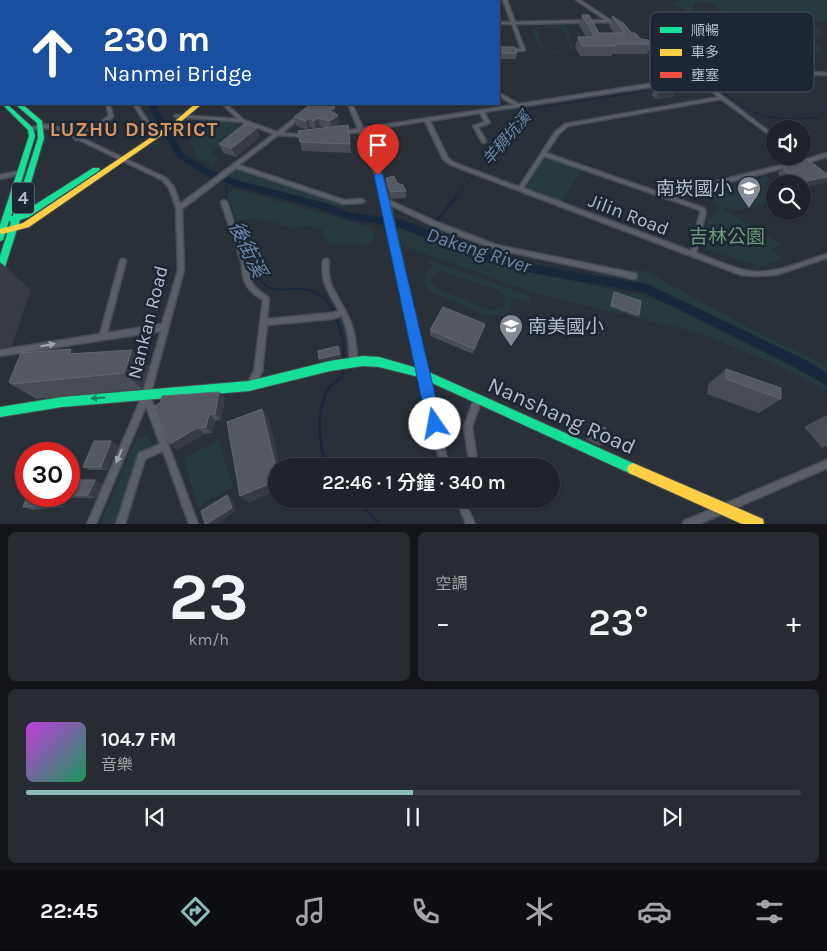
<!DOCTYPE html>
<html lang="zh-TW">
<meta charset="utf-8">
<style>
:root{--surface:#20242a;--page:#282c32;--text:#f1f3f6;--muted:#a2a4a8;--line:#3d4147;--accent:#8bbbb9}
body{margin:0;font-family:Karla,"Noto Sans TC",sans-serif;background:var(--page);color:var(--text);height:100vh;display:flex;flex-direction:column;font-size:19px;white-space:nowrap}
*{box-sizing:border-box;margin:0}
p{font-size:16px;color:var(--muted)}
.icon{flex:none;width:28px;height:28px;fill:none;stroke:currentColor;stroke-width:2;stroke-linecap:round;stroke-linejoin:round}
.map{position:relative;height:524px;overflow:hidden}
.panel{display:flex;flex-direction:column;gap:8px;padding:8px;background:#121417;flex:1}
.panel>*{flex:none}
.banner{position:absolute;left:0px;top:0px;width:500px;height:105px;box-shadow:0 1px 4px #0004,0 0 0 1px var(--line);background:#1a4fa0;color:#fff;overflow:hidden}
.tools{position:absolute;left:766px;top:120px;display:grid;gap:10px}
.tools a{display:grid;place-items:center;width:45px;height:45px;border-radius:50%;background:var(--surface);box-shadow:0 1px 4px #0004,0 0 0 1px var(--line);font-size:25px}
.speed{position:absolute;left:15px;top:442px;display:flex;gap:10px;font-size:25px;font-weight:700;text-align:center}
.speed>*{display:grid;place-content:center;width:65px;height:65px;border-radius:50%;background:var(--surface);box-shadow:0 1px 4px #0004,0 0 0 1px var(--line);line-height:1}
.speed .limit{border:8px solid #d22;background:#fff;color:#111}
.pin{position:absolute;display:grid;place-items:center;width:42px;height:42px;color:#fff;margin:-51px -21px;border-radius:50% 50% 50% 0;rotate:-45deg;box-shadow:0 0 5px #0007}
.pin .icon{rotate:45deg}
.me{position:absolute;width:55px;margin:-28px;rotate:348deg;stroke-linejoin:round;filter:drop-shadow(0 0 4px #0008)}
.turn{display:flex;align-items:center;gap:18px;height:105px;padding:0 20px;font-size:22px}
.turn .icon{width:65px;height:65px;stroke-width:2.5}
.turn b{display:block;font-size:35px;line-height:42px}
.big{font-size:38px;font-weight:600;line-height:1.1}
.panel .widget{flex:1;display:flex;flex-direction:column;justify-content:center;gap:8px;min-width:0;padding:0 18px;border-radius:8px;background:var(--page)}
.panel .dial{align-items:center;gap:0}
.dial b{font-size:65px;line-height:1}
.song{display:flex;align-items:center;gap:15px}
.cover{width:60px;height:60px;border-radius:8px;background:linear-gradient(135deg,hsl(290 70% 55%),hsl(150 70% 35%))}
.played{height:5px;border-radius:2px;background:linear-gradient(90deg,var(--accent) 50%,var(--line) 50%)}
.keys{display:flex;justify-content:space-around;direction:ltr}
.heat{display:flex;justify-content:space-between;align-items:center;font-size:28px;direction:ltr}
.panel .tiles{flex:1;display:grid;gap:8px;grid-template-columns:1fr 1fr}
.widget:last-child{grid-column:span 2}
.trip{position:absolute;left:268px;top:458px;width:292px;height:50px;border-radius:25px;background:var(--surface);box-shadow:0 1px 4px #0004,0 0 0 1px var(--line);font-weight:600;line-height:50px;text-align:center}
.tabs{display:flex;height:80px;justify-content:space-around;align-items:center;background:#0d0e11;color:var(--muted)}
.tabs .icon{width:35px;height:35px}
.tabs .active{color:var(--accent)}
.tabs b{font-size:22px;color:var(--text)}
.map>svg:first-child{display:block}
.green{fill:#273a3e;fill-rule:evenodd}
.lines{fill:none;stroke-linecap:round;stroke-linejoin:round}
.stream-far2{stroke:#19273c;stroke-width:1}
.stream-far1{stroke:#19273c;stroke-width:2}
.stream{stroke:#19273c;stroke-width:2.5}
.river{fill:#19273c;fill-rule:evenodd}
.street-casing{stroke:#484c55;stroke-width:3}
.fast-casing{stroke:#484c55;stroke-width:2}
.slow-casing{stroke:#484c55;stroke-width:2}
.jam-casing{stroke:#484c55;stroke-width:2}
.street{fill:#5a5e66;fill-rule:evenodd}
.fast{fill:#16e098;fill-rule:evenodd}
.slow{fill:#ffcf43;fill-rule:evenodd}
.jam{fill:#f24e42;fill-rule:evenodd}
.wall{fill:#474c55;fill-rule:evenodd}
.shaded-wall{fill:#373c44}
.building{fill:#535861;stroke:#626872}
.oneway{fill:#a2a9b5}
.oneway2{fill:#1a8366}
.route{fill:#1a73e8;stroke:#114b97}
.labels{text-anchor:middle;stroke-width:5;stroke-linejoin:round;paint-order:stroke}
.far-water-label{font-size:16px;font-style:italic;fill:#6d86a8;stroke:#1d2633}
.shield{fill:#1d2633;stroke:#878f9c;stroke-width:1}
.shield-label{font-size:18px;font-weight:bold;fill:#b4bcc9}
.poi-label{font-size:19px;fill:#b4bcc9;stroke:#1d2633;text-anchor:end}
.street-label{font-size:19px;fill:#b4bcc9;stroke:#1d2633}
.park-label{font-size:19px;fill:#6b9a76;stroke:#1d2633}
.far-district-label{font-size:20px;font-weight:bold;letter-spacing:1px;fill:#d59563;stroke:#1d2633}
.water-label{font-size:20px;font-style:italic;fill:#6d86a8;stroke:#1d2633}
.near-street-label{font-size:22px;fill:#b4bcc9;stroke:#1d2633}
.key{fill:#1d2633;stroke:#4a5360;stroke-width:1}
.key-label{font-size:14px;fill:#b4bcc9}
</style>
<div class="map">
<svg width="827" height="524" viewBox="0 0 827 524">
<rect width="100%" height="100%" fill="#2a3038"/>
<path class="green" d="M680 0H827V20L811 23 824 33 812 38 824 54 804 48 766 25 747 26 710 3 694 2 692 14 673 3Z
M560 24H565L573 46 572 50 556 53 539 47 532 31 533 29 546 25 562 28ZM554 27 564 31 570 46 568 50 553 51 541 46 537 30 543 27Z
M203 121 226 122 247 131 225 146 215 149 211 155 218 158 212 165 197 158 183 124Z
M544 156 581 169 562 202 523 188Z
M236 166 344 202 345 208 295 199 221 177Z
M767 177 771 180 764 182 768 185 767 183 776 181 780 184H775V200L738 210 722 208 781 244 771 249 781 260 759 266 702 248 709 220 720 206 714 202 711 195 705 196 702 194Z
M234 189 367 226 375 230 370 245 329 244 321 229 307 225 290 228 274 222 251 218 237 221 227 195Z
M397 228 519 269 650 298 689 312 827 385V390L770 362 700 333 539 294 402 246Z
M429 260 532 297 530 303 513 297 510 311 504 315H486L431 292 424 283 426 273 434 266 427 263ZM441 271 498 290 505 298 504 307 492 311 438 289 431 282 432 277Z
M633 269 645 271 762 335 827 366V374L650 286 633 282Z
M149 436 151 448 140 451 116 523 100 524 136 439Z
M218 440 233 486 198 507 184 458Z"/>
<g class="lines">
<path class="stream-far2" d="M701 86C723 89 738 105 757 113 776 121 800 119 820 117L827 105
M226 198V180
M455 198 530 109 645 91"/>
<path class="stream-far1" d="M225 197 227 204
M231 216C240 238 246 269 265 285 272 291 281 290 290 289 327 286 336 310 343 341
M426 233 456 197"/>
<path class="stream" d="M343 340 344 360
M328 466C317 446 316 406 330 387 333 383 338 380 342 377L343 367
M356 499 379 524"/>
<path class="river" d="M150 0H156V1H150Z
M147 104H155L183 153 208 169 240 181 326 203 348 212 403 220 486 253 516 262 647 284 808 361 827 373V386L798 369 645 293 516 270 479 259 401 228 347 219 323 210 234 186 202 173 177 157Z"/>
<g class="street-casing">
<path id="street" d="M141 0H145V1H141Z
M304 0H308L309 1H305Z
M372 0H376V1H372Z
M503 0H507L515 22 606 20 576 0H580L619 26 616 27 609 22 515 24 525 50 523 51H499V49H521L512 24H499V22H511Z
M740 31H751L752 32 750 33H743L740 45 753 59 772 68 773 69 772 70 827 73V75L764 72 736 73 700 79 775 136V139L721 99 568 126 559 134 546 153 704 208 706 212 696 253C711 258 725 265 740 269 770 278 799 262 827 254V258L776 275 754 276 741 275 451 165 443 159 425 121 364 131 376 158 389 200 439 223 497 245 634 273 636 274 637 276 636 278 634 279 496 249 435 227 390 205 446 455 450 466H442L438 455 384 204 370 158 359 132 341 134 339 133 341 132 358 129 348 104H352L363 128 514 105 499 96V93L519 104 693 77 643 45V43H644L697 77 736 71 770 70 751 61 737 46ZM696 80 719 97 565 124 555 132 519 187 455 163 448 158 430 121 480 113 485 122 473 126 482 142 484 143 486 141 478 127 490 123 484 112ZM544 156 700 210V212L691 251 523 188Z
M0 68H1V71H0Z
M106 104H110L113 116V117L82 138 166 178 174 187 180 204 274 134 242 122 176 117 174 116 176 115 238 119 222 104H226L244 120 277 132 300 114H304V115L282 133 306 135 308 136V137L278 135 239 165 344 200 362 199 365 201 362 203 344 204 236 168 182 209 184 270 150 396 198 524H189L163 451 145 459 125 524H116L139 453 160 444 146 406 96 524H87L142 396 161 331 0 356V350L100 334 120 261 121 259H125L126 261 107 333 162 324 178 270 176 208 169 188 162 180 79 140H75V138C57 130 51 125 31 130L29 129C47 119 61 128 78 136L109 116Z
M133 104H137L155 132V133H151Z
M827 153V157L802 164 799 162 800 161Z
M790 163 792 164V166L717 185 714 183 717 181Z
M23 170 25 171V173L0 179V175Z
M224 200 227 202 248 264C248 282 254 288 268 297L269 299 267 319 331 313 339 311C329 293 320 282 323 261L324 259H328L329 261C326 285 337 293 346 312 352 323 355 334 356 346 357 352 357 359 356 365L353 366 350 365C349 360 350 354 349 349 349 337 346 327 342 316L331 319 267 325 262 372 253 389 250 390 247 389 246 386 254 371 263 300C248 292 241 281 242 264L221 202Z
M478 395 481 396 482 399 472 427 478 466H470L464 427 475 396Z
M827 460V468L699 524H683L684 521Z
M456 499H464L475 524H466Z"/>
</g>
<g class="fast-casing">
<path id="fast" d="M0 87H1V92H0Z
M1 103 7 104 33 128 35 136 11 216H13L38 138 37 123 15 104H22L42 121 44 138 22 213 93 168H99L100 170 29 217 20 220 4 270 3 272 0 273V256L11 222 9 221 3 240 0 241V225L29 136 28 130Z
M363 356 379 357 424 370 637 465 639 469 637 473 633 475 629 473 419 377 379 367 363 366 330 371 249 391 62 407 0 417V407L62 397 249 381 330 361Z"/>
</g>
<g class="slow-casing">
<path id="slow" d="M195 104H202L178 124 29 227 3 234 0 233V229L23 223 174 122Z
M633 463 763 519 764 524H742L629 473 627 469 629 465Z"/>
</g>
<g class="jam-casing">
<path id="jam" d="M209 0H214V1H210Z"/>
</g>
<use href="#street" class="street"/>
<use href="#fast" class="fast"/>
<use href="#slow" class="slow"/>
<use href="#jam" class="jam"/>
</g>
<path class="wall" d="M582 15 599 33H614L609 26 612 16 632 33 641 39 651 44 647 54H612V56H580L575 47 578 37H586L579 25Z
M499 47 517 53 516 59H499Z
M655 88 673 97 656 99 652 95Z
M311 104H333L339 124 336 127 349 134 351 153 302 151 300 142 315 129 310 127 308 130 296 126 294 117ZM320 126 325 128 317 129Z
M260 137 236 157 223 153 219 144Z
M783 156H797V159L788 161Z
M784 166 827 174V180L824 183 802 187V184H788L779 176 778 173Z
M386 178 397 183 406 191V198L391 199 386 184Z
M614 292 639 315 638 317 610 307 613 294Z
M485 324 484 330 473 354 430 336V330Z
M71 349 77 354 149 366 142 389 36 399 11 384Z
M726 369 781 399 759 413 707 394 708 384Z
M225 398 221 420 215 421 212 433 204 434 177 450 170 444Z
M827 415V446L822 448 804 427Z
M590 424 603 443 600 446 586 440 588 427Z
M111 441 118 445 107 470H90L83 467Z
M69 480 102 484 96 498H68L64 507 32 510 23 507 27 496H69Z"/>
<path class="shaded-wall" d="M676 90 673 97 656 99 659 92Z
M327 104H333L334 108 335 107 336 116 328 113Z
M338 115 339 124 332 130 330 121Z
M308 118 310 127 308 130 306 121Z
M318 118 320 126 316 130 314 121Z
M257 128 260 137 236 157 232 148Z
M798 157 797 159 788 161 790 159Z
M827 177V180L824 183 802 187V186L807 181Z
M0 262 31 290 12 346 0 349Z
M485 324 484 330 473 354 474 349Z
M338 346 341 358 320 362 319 359Z
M71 349 92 366 69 354Z
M132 350 149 366 142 389 124 373Z
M219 392 225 398 221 420 215 414Z
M262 409 269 418 280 466H276V468Z
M209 414 215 421 212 433 206 427Z
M197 428 204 434 177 450 170 444Z
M111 441 118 445 107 470 101 467Z
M95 480 102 484 96 498 88 495Z
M276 481V491L249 503 240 496Z
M227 495 232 498 236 511 216 524H206Z
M58 496H63L68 498 64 507 56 504Z"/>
<path class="building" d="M249 0H298V1H250Z
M582 15H589L599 33H625L612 16 623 23 632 33H635L641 39 648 40 651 44H614L615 46H582L578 37H595Z
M499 47H515L517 53H499Z
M311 104H327L335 107 330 111 338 115 330 121 318 118 314 121 308 118 306 121 294 117Z
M244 124 257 128 232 148 219 144Z
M348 125 350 144 300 142 298 131Z
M787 156H797L798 157 790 159Z
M807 159 827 174V177L807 181 797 180 784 170V166Z
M394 176 397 183 403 185 406 191 391 192 386 178Z
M614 292 641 301 639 315 611 305Z
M443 307 485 324 474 349 430 330Z
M338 346 340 354 319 359 318 351Z
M71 349 69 354 132 350 124 373 11 384 9 382 21 353Z
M726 369 781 388V399L726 379Z
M219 392 215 414H209L206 427 197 428 170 444 153 407 160 403 162 396Z
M262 409 276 468V481L240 496 227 422Z
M590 424 606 428 603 443 588 437Z
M94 441H111L101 467H83Z
M69 480H95L88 495H69Z
M227 495 232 508 206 524H205L201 511Z
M27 496H58L56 504 23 507Z"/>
<defs><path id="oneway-solid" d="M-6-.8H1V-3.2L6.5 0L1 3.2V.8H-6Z" transform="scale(1.25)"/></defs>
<g class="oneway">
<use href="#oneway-solid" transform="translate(48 345) rotate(-10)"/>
<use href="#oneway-solid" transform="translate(119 456) rotate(113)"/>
</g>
<use class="oneway2" href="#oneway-solid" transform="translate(98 398) rotate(176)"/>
<path class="route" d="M378 172 383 175 442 424 440 429 435 432 430 429 427 424 374 175Z"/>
<defs>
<g id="school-pin" transform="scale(1.25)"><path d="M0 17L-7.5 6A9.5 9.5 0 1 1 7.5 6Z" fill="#848b96" stroke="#1d2633"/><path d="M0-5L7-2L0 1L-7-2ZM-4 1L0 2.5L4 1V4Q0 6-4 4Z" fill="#fff"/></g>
</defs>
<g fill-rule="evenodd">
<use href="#school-pin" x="749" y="188"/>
<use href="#school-pin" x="511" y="326"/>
</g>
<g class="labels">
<g class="far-water-label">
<text transform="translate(506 138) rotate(-49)" y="6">羊稠坑溪</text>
</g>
<rect class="shield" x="12" y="182.5" width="22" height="31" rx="4"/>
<g class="shield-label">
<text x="23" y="204">4</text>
</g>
<g class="poi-label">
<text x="732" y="195">南崁國小</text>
<text x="528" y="333" text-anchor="start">南美國小</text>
</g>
<g class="street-label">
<text transform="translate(629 214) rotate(21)" y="7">Jilin Road</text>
<text transform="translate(147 322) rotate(-76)" y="7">Nankan Road</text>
</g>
<g class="park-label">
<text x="727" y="243">吉林公園</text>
</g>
<g class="far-district-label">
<text x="134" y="136">LUZHU DISTRICT</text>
</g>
<g class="water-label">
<text transform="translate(248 249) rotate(64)" y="7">後街溪</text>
<text transform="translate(479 250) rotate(18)" y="7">Dakeng River</text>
</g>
<g class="near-street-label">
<text transform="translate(562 415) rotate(24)" y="8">Nanshang Road</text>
</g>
</g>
<rect x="650" y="12" width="164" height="80" rx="8" class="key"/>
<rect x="660" y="27" width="22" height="6" fill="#16e098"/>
<rect x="660" y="49" width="22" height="7" fill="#ffcf43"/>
<rect x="660" y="72" width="22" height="6" fill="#f24e42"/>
<g class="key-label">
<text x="691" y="35">順暢</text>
<text x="691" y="57">車多</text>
<text x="691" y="80">壅塞</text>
</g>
</svg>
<div class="tools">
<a><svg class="icon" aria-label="sound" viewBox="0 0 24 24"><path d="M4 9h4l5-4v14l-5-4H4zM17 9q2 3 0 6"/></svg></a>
<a><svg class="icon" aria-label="search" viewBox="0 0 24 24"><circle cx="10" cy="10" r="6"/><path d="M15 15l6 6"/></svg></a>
</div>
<div class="speed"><div class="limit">30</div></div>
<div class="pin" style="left:378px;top:175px;background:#d93025"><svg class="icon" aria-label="arrive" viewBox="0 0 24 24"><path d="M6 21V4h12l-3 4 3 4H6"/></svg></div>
<svg class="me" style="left:435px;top:424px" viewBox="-20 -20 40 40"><circle r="19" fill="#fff"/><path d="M0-13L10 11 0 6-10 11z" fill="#1a73e8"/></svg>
<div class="trip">22:46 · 1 分鐘 · 340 m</div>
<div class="banner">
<div class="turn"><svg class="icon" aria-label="ahead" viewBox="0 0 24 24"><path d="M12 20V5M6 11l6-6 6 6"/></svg><div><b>230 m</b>Nanmei Bridge</div></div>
</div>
</div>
<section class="panel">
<div class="tiles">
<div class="widget dial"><b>23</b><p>km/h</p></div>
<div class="widget"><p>空調</p>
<div class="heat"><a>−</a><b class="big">23°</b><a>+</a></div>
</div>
<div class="widget">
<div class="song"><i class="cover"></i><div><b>104.7 FM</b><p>音樂</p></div></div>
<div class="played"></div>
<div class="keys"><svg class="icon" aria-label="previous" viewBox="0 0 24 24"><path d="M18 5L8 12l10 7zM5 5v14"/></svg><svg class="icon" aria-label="pause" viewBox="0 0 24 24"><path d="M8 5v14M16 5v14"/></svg><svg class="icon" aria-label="next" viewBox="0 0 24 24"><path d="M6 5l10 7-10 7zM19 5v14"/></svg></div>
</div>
</div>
</section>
<nav class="tabs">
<b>22:45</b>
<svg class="icon active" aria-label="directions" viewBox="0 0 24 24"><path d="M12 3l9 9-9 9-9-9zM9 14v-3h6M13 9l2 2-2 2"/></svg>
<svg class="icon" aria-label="music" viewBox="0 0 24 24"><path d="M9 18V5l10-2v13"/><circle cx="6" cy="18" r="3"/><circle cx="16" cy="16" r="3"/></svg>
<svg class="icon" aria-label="phone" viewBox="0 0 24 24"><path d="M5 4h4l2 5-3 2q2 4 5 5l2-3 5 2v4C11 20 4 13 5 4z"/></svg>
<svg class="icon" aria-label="climate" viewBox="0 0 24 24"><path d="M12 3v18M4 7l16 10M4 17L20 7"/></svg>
<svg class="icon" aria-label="car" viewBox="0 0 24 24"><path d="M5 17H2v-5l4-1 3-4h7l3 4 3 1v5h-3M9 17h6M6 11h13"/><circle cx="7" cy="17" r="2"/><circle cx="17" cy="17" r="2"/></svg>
<svg class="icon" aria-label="filters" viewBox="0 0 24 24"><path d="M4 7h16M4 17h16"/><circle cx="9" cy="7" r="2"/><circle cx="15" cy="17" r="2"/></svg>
</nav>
